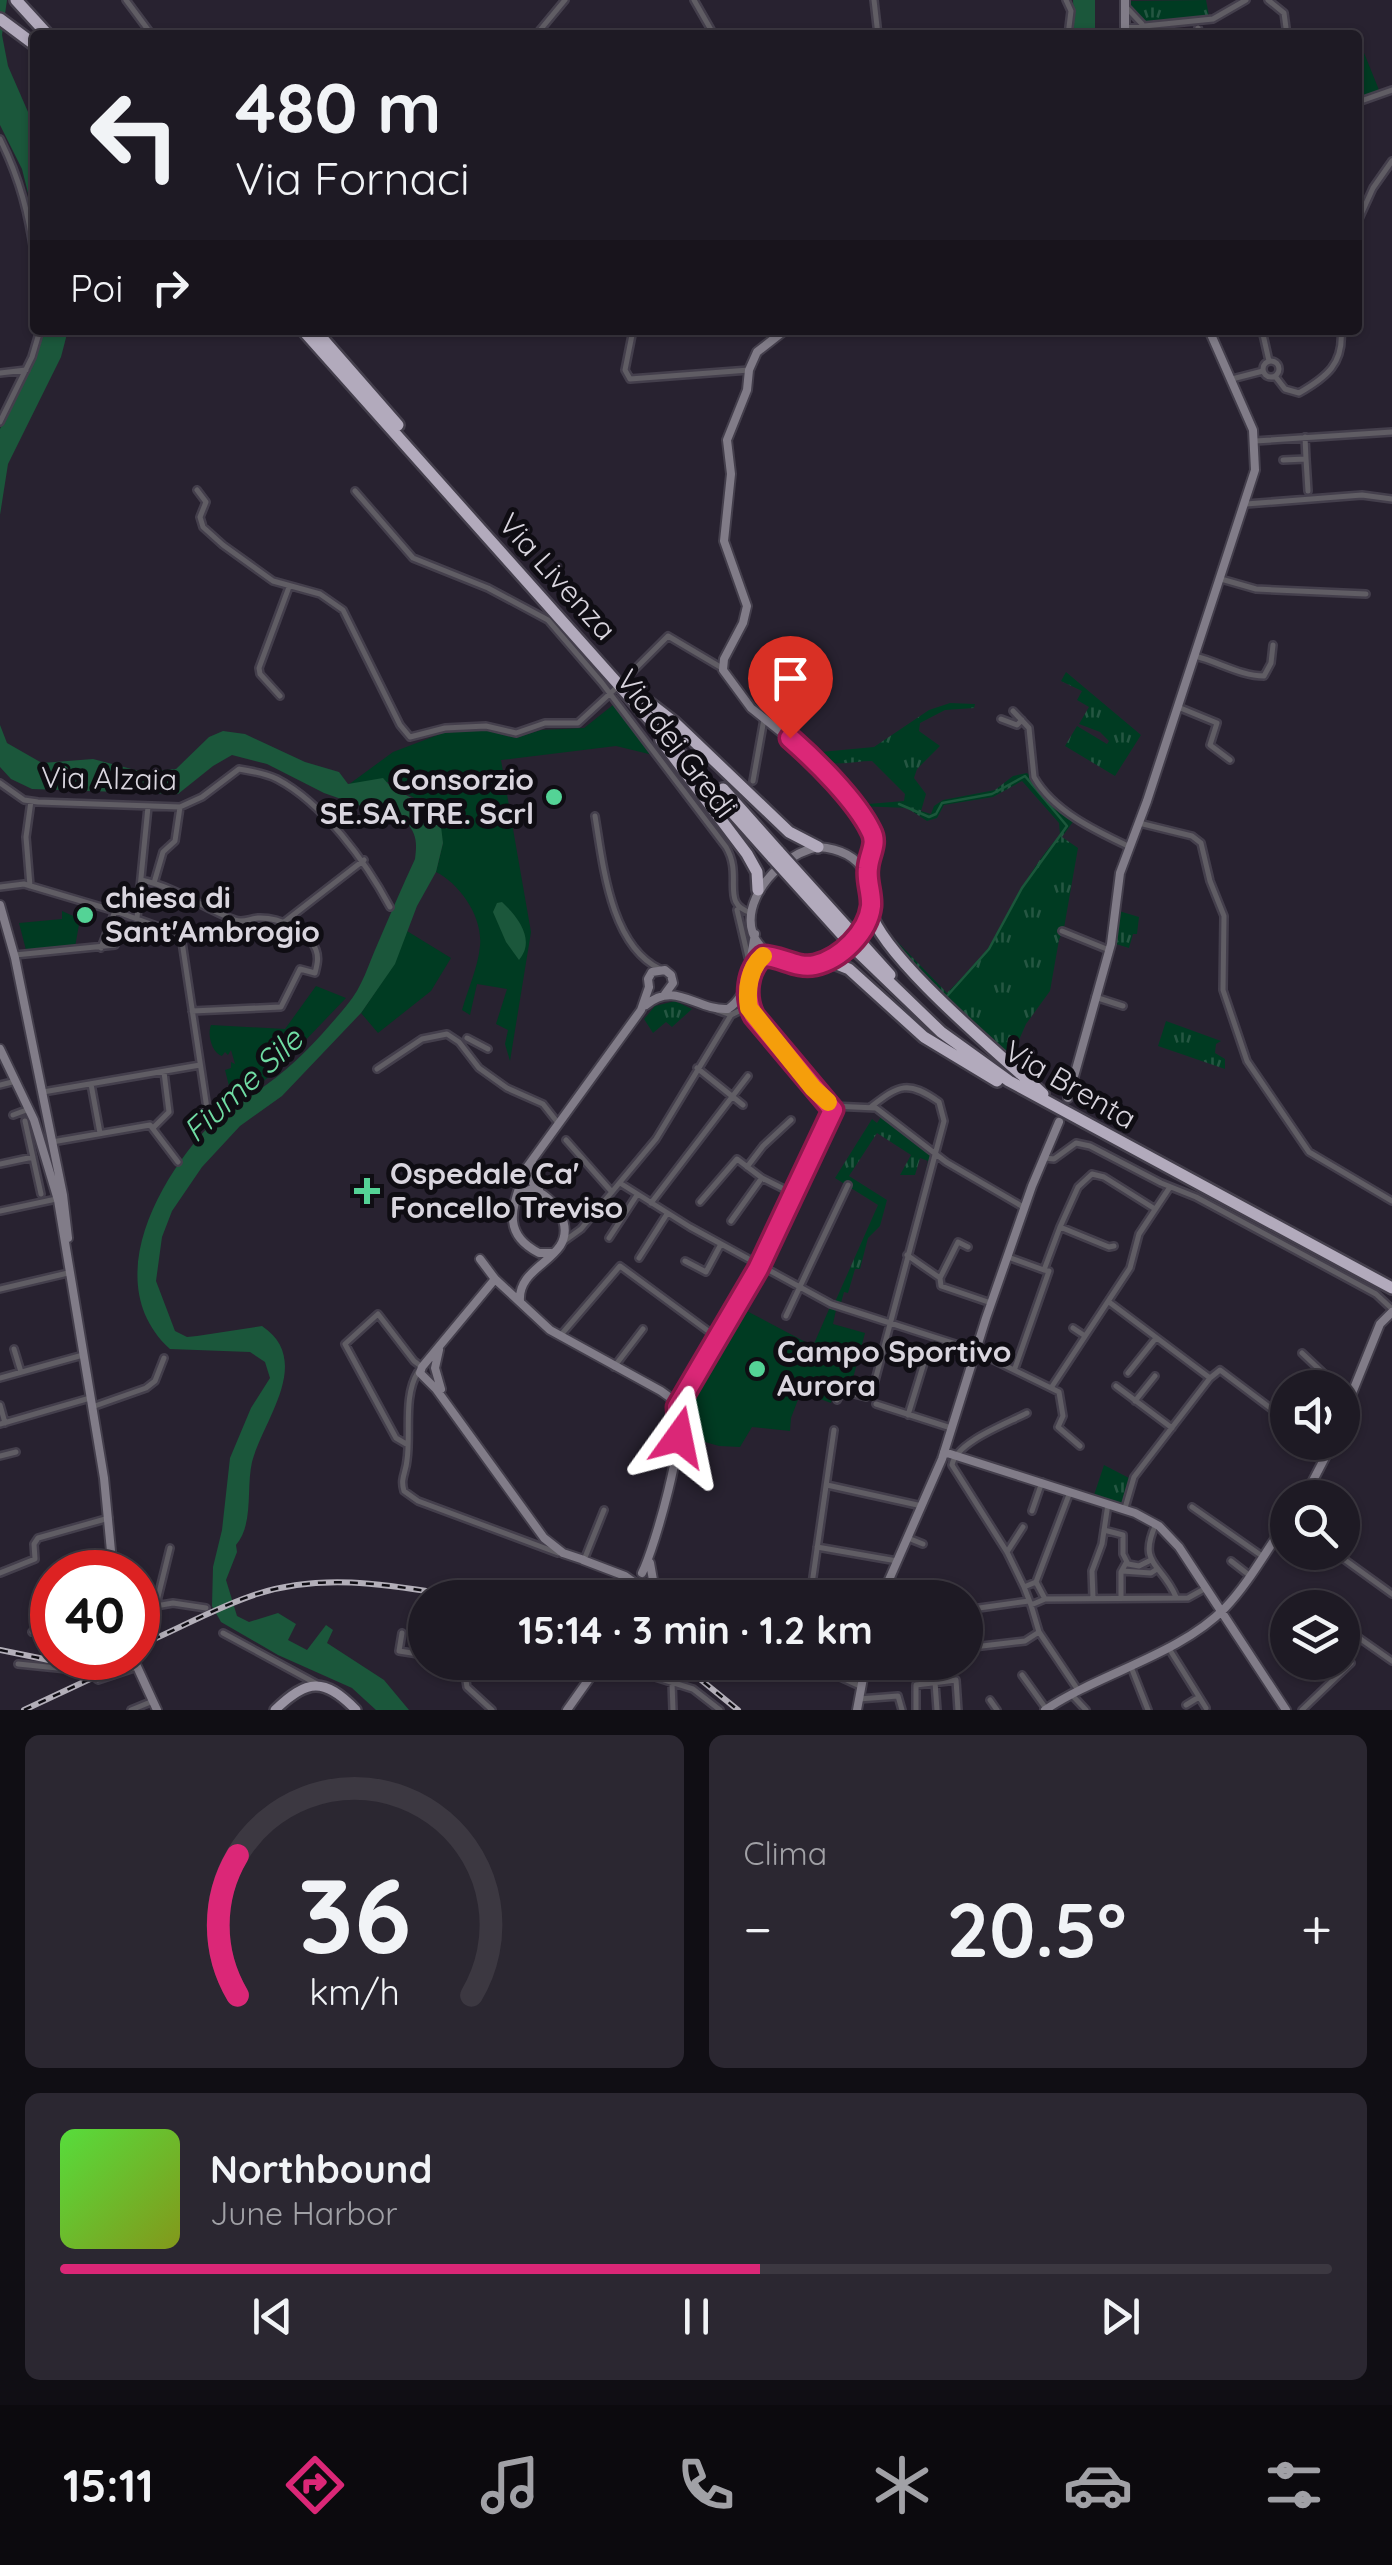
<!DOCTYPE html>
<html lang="it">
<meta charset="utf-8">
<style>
:root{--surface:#1e1a24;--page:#2b2731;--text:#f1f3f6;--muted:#a1a1a6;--line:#3c3841;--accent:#db2777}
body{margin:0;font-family:Quicksand,sans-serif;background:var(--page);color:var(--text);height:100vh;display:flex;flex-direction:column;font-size:38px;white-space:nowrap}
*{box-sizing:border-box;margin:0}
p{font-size:32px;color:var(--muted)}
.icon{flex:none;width:55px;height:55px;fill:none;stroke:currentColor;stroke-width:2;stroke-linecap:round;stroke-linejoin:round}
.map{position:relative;height:1710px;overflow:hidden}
.drawer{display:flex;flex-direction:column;gap:25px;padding:25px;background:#100e14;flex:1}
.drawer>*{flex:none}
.guide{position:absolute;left:30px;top:30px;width:1332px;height:305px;border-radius:10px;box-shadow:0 2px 8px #0004,0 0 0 2px var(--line);background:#1e1a24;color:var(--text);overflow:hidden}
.buttons{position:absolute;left:1270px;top:1370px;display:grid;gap:20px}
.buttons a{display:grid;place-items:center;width:90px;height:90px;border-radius:50%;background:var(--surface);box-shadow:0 2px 8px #0004,0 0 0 2px var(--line);font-size:50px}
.speed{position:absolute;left:30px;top:1550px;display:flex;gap:20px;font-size:50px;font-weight:700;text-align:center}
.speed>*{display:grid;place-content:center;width:130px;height:130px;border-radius:50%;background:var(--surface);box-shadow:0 2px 8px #0004,0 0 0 2px var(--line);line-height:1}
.speed .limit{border:15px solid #d22;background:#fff;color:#111}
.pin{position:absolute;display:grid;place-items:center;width:85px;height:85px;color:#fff;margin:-102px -42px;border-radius:50% 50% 50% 0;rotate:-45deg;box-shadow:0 0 10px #0007}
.pin .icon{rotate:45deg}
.me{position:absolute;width:110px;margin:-55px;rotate:12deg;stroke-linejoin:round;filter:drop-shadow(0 0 8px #0008)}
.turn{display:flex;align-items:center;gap:35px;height:210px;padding:0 40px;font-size:45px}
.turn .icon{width:130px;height:130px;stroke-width:2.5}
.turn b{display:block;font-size:70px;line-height:85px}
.then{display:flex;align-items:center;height:95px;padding:0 40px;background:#0003;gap:20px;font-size:38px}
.big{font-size:75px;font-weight:700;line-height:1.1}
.drawer .tile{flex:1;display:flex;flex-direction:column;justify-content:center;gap:15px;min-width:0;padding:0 35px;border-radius:15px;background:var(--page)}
.drawer .dial{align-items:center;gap:0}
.dial svg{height:260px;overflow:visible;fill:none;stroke:var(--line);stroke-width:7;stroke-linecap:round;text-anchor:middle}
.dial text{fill:var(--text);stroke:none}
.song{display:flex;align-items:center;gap:30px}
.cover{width:120px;height:120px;border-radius:15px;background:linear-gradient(135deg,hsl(110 70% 55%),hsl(70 70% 35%))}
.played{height:10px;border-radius:5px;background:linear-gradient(90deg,var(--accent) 55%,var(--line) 55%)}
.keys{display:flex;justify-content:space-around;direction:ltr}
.heat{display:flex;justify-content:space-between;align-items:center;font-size:55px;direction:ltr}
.drawer .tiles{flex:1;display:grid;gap:25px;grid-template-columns:1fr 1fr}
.tile:last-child{grid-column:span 2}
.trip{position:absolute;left:408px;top:1580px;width:575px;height:100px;border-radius:50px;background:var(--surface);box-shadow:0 2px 8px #0004,0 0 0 2px var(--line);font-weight:700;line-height:100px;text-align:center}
.tabs{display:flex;height:160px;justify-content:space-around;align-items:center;background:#0c0a0e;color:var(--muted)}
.tabs .icon{width:70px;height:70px}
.tabs .current{color:var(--accent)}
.tabs b{font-size:45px;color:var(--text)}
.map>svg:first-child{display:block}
.grass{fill:url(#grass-tufts)}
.green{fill:#003b22}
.water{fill:#1b573b}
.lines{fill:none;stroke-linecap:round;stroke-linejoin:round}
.stream{stroke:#1b573b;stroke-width:2.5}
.street-casing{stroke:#443f4c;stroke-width:10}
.secondary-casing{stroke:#443f4c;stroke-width:12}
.primary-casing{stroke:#443f4c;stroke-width:14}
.highway-casing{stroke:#443f4c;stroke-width:16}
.street{stroke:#605d64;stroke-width:5}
.secondary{stroke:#817c88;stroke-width:8}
.primary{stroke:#9a94a3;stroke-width:9}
.highway{stroke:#b2aabc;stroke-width:11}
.rail-casing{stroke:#b3afb9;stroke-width:6}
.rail{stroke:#0f0d13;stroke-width:2.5;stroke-dasharray:8;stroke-linecap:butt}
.highway-bridge-casing{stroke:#443f4c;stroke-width:16;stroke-linecap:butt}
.highway-bridge{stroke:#b2aabc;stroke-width:11}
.route-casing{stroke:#8e194d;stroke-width:25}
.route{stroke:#db2777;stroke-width:18}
.slow{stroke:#f59e0b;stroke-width:18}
.poi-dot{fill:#54d396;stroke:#0f0d13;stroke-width:4}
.labels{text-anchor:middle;stroke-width:10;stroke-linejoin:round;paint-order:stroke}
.street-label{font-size:30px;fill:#d9d5de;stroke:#0f0d13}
.poi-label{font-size:30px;font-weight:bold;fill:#d9d5de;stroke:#0f0d13;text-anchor:start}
.water-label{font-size:32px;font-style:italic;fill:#70dca4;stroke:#0f0d13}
</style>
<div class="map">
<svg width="1392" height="1710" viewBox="0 0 1392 1710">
<defs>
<pattern id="grass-tufts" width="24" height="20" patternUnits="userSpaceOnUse" patternTransform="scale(2.5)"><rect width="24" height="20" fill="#003b22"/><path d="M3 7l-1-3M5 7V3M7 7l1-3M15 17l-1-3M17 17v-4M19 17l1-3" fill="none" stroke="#255642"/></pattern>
</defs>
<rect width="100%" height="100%" fill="#282230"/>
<path class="grass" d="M1206 0 1209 16 1145 23C1134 19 1130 12 1130 1Z
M1066 672 1141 735 1115 776 1065 746 1077 726 1107 744 1109 741 1100 732 1079 724 1089 707 1077 700 1082 691 1061 681Z
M950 703 975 704 974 708 945 710 920 723 919 731 940 746 917 769 914 778 926 794 921 811 931 814 934 806 943 800 995 790 1013 776 1027 773 1075 819 1062 837 1078 848 1064 928 1059 940 1050 991 1026 1024 1011 1058 946 999 882 932 875 914V892L870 870 877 853 880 919 883 927 947 993C961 978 977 964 989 947 1015 906 1025 873 1060 835L1059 823 1022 781 993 797 944 805 937 818 927 821 907 808 858 806 856 803 866 801 868 804 904 801 905 794 872 761C850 761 827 770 810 753L874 747 929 710Z
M1119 911 1139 917 1137 934H1133L1129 948 1116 944Z
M675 1001 692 1009 672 1027 666 1022 653 1033 644 1019 655 1006Z
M1166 1021 1221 1041 1216 1044 1215 1053 1225 1059V1069L1158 1046Z
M881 1117 930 1155 924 1178 928 1161 920 1158 915 1175H900L911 1155 877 1133 849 1176 887 1200 880 1226 868 1238 860 1269H855L848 1293 844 1292 841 1303 835 1302 878 1205 835 1178 872 1119 877 1123Z
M1104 1465 1129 1478 1123 1503 1094 1495Z"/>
<path class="green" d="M1358 38 1379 90 1358 98Z
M613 705 653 755 616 746 501 760 531 932 510 1061 505 1044 508 1030 496 1024 507 989 477 984 470 1015 462 1010C468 989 478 967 480 946 483 917 460 884 436 872L443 843 434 810 388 782 348 785 393 752 443 733 484 730 516 738 541 730 584 728Z
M62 911 80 919 75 947 26 950 19 923 62 919Z
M407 931 451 958 431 991 378 1033 361 1013 382 982Z
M316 986 346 998 276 1071 239 1101 237 1093 230 1090 225 1070 231 1068V1062L235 1064 231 1050 228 1055 225 1052 222 1056C212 1053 207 1035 211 1025L285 1029Z
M830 1307 836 1310 833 1324 865 1333 851 1386 837 1382 831 1403 801 1392 791 1418 790 1431 752 1427 740 1447 719 1446 684 1436 687 1404 743 1309 813 1346Z"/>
<path class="water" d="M0 0H7L2 35 8 66 35 128V221L22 169 0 125Z
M1073 0H1095V35H1074Z
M42 330H68L61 357 8 464 0 515V429L24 380Z
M0 725 7 743 42 763 93 759 143 772 176 769 209 737 223 731 245 734 305 762 339 772 348 784 383 778 391 787 434 810 440 818 443 843 436 872 417 906 395 964 361 1013 282 1096 240 1126 202 1167 172 1211 162 1237 156 1281 175 1331 187 1337 197 1336 262 1326C314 1361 263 1420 252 1462 246 1488 254 1524 236 1545L237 1552 226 1580 237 1616 249 1622 278 1613 296 1624 288 1640 307 1650 326 1625 333 1630 327 1643 384 1680 409 1710H376L352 1688 278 1655 221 1622 212 1606 213 1567 222 1530 230 1458 251 1408 270 1378 265 1362 250 1352 170 1349C98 1283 160 1175 215 1120 230 1106 249 1097 266 1085 296 1064 324 1033 347 1005 363 986 368 965 378 943 390 915 402 887 415 859 417 843 417 834 406 822L324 793 267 764 232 755 213 766 178 794 32 789 11 779 0 767Z
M502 902C518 917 536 940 519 960L506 942 493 912 497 903Z"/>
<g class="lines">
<path class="stream" d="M899 804 929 817 936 814 942 803 992 794 1025 776 1067 826 1022 888 989 949 947 996"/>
<g class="street-casing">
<path id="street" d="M126 0 152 35
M694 0 714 35
M874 0 878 35
M1066 0 1071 11 1068 35
M1268 0 1284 13 1287 35
M1126 7 1142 24
M1125 28 1213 19 1246 0
M1198 28 1201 35
M536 35 565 0
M1358 102 1392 90
M0 139C20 179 29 215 35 259
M1358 221 1373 188 1392 161
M633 330 625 370 630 379 749 370
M1262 330 1269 361
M1263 369a8 8 0 1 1 16 0a8 8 0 1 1-16 0Z
M0 373 26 370
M1275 376 1285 389 1299 393C1327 377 1344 363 1341 330
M1232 379 1263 371
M0 422 32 357 40 330
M1255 441 1392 432
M1306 459 1308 491
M1283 460 1306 459 1305 437
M197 490 206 502 200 517 203 527 223 545 273 581 320 594 343 610 400 725 410 737 445 728 486 726 516 733 545 723H578L616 688
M355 491 413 558 488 588 548 620 602 683 726 847C744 877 719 904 752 913
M1246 504 1362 495 1392 499
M1221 579 1256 589 1366 594
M1195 656C1219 662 1241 676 1264 676L1271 663 1273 645
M630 674 668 636 722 668
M280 696 260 674 259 668 289 587
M1178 707 1217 723 1210 745 1230 760
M1013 711 1029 728 1034 777C1053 811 1096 831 1130 847
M1001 719 1017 725 1022 720
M753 781 764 719
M0 783 24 800 38 802 180 807 202 797 239 769C251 771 265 773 277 779 323 803 366 862 390 907
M595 816C603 864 610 945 660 969
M1139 823 1192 836 1201 843 1210 881 1224 916 1223 990 1247 1061 1309 1152 1392 1201
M141 880C176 887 202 908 235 920 243 923 249 919 258 918 278 917 309 930 316 950 319 958 317 965 315 973L300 969 281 1007 192 1011
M154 883 163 852 175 841 180 807
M30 886 26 837 31 801
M0 887 24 884 115 911 181 935 209 1122
M737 910 748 957
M137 918 148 807
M283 923 364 860
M1062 931 1109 950
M101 948 115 911
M15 955 115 945 121 931 109 925
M749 984 748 1003 754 1016 813 1088 832 1106 876 1108 946 1162 1025 1208
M1095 997 1123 1006
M717 1010 731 1015 743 1009 752 1014
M467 1038 488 1049
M697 1068 743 1105
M377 1069 422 1039 447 1034 459 1042 479 1068 507 1088 543 1104 558 1123
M91 1084 100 1133
M0 1085 16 1081
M43 1092 200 1065
M13 1115 29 1109
M25 1121 41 1194
M154 1127 169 1112 164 1072
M566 1140 612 1192
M52 1142 150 1125 178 1162
M1045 1158 1054 1159 1076 1143 1090 1146 1161 1183 1196 1197 1376 1294 1392 1309
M0 1164 33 1157
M747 1167 763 1146 791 1120
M620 1183 690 1227 831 1304 971 1349 1051 1388 1130 1268 1139 1234 1170 1187
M700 1202 737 1159 762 1178 794 1194
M651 1203 748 1076
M0 1211 61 1198
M731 1221 761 1179
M1060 1227 1078 1187 1092 1174 1104 1177 1155 1209
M609 1238 637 1195
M563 1242 581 1229 656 1139 731 1015
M907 1255 940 1278 941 1286 991 1303
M1008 1257 1044 1270
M639 1258 667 1214
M685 1261 706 1272 721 1244
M940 1278 958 1242 968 1247
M0 1289 68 1273
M1109 1302 1210 1378 1220 1370 1273 1410
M786 1316 848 1185
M1073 1328 1085 1336
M560 1336 620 1266 719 1339
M14 1349 21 1372
M1302 1353 1339 1388
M614 1367 643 1329
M1015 1368 1049 1271 1044 1270 1060 1227 1109 1247 1114 1246
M418 1372C403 1396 411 1433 407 1460 406 1473 400 1478 404 1491L418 1501 558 1553
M1128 1373 1156 1338
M0 1378 83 1355
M1116 1386 1172 1428
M1051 1388 1059 1392 1063 1416 1058 1427 1080 1446
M1342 1391 1350 1399
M837 1400 842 1391 866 1397 872 1392 944 1121 939 1102C908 1080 899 1085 872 1106
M1135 1401 1155 1376
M876 1404 951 1428
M0 1405 5 1423
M92 1407 146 1388 155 1381 164 1358
M677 1407 758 1269 831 1115 832 1106
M908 1415 927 1353
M0 1424 90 1398
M408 1445 396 1438 345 1344 378 1314 414 1361 422 1367
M0 1456 16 1452
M827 1485 922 1506
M1192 1507 1262 1556
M1125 1508 1134 1477 1210 1378
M1032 1511 1042 1482
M1156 1524C1137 1565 1162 1563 1176 1597
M1104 1530 1123 1535V1554L1128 1564 1139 1566 1151 1560
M908 1538 923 1544
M817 1547 897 1561
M1007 1552 1023 1527
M1334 1552 1392 1594
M584 1560 604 1510
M1231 1561 1249 1575
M1122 1571 1151 1573 1157 1569
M0 1573 35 1559 34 1544 38 1538 109 1518
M1036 1582 1070 1492
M1036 1582 1045 1599 1031 1605 1024 1587Z
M1024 1587 1007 1552 952 1465C956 1442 1006 1424 1027 1413
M810 1598 834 1430
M1093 1598 1092 1571 1102 1544 1108 1504
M1121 1598V1572L1126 1563
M1045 1599 1188 1598 1206 1588
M156 1605 170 1548
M1031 1605 1039 1632 1078 1690
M138 1609 173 1603 206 1608
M965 1610 1029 1601
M1342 1626 1392 1661
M32 1632 52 1628
M223 1633 317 1684
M402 1633 399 1651 425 1655
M1168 1647 1206 1708
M965 1648 1025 1641 1039 1632
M463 1662 467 1687 492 1710
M608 1662 693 1689 720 1710
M807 1662 862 1687
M18 1664 87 1671 98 1680 137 1667
M1131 1667 1148 1710
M1022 1675 1047 1710
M672 1682 673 1710
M935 1682 937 1710
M1071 1694 1086 1710
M859 1699 898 1696 902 1710
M990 1700 997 1710
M1186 1705 1199 1697
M131 1710 153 1701
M916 1710V1685L956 1680 958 1710
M1302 1710 1351 1663"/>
</g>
<g class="secondary-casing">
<path id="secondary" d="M1125 0V35
M785 330 757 352 749 370 747 390 727 440 731 474 724 541 747 606 743 623 724 659 723 670 751 708 806 752 868 825 874 845 868 865V882
M818 847C917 854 857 994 782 961 716 933 767 857 818 847Z
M0 905 15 958 63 1195 68 1238
M749 969 755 934
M649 987 648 979 652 972 665 970 671 975 673 983 665 994
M646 1005C675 980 697 1011 728 1009 748 996 747 971 763 956L775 957
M0 1049 34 1120 58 1200 104 1478 113 1572
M1068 1098 1111 944 1120 873 1147 801 1255 470 1253 430 1209 330
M532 1163 530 1179 539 1190
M518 1195 532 1189C553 1196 574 1224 560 1246 547 1265 518 1274 520 1301
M551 1253H539C498 1232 515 1203 525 1170L641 1010 649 987
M480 1259 495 1279 550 1330 661 1391C668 1396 675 1400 678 1409 687 1434 655 1547 642 1573
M495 1279 422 1367 420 1373 436 1389 544 1538 563 1553 584 1560
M439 1350 435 1368 441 1389
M1342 1418 1380 1324 1392 1312
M944 1452 1135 1513 1159 1526 1179 1547 1286 1710
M1304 1498 1333 1442
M583 1560 625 1576 642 1588H649
M649 1588 653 1580 650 1563
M645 1598 649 1588C685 1587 716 1589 751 1598
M881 1598 942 1459 986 1318 1032 1186 1059 1122
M133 1658 157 1710
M567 1710 601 1662
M857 1710 866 1662
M1045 1710C1100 1673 1179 1655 1225 1608 1249 1583 1267 1549 1288 1520"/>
</g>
<g class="primary-casing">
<path id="primary" d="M275 1710C307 1679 324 1677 356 1710"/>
</g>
<g class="highway-casing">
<path id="highway" d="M16 0 48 35
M0 19 35 45
M303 330 773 858
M315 330 398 425
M639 695 674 722 789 832 818 847
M661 740 747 854 757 872 758 890
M723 789 779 852
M870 911C884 959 1002 1056 1043 1094
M863 945 890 975
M856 950 941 1032 1009 1081 1392 1288
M821 963H834L849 969 924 1037 997 1081"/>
</g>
<use href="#street" class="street"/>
<use href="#secondary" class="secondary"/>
<use href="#primary" class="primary"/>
<use href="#highway" class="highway"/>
<g class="rail-casing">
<path id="rail" d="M138 1646C177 1630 216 1607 257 1594 328 1571 399 1587 470 1598
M0 1650 49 1660 95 1658
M679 1662 738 1710
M24 1710 135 1658"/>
</g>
<use href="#rail" class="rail"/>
<g class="highway-bridge-casing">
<path id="highway-bridge" d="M779 852 863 945
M773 858 856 950"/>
</g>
<use href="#highway-bridge" class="highway-bridge"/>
</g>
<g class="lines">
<g class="route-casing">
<path id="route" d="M679 1437 677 1407 758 1269 833 1110 754 1016C744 997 747 970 763 956 781 956 796 969 815 965 841 959 868 932 871 906 872 893 866 881 868 868 869 854 878 844 871 831 856 800 815 760 790 738"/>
</g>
<use href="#route" class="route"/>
<path class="slow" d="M763 956C749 968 746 990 749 1008L813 1088 828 1102"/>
</g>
<g class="poi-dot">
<circle cx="554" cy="797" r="10"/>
<circle cx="85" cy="915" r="10"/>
<path d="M362 1176h10v10h10v10h-10v10h-10v-10h-10v-10h10z"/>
<circle cx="757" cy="1369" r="10"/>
</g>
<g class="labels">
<g class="street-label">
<text transform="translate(557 577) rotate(48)" y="10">Via Livenza</text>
<text transform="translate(676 744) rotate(53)" y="10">Via dei Gredi</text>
<text transform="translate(109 779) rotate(1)" y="10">Via Alzaia</text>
<text transform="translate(1070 1085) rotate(30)" y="10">Via Brenta</text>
</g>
<g class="poi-label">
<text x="534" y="790" text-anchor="end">Consorzio<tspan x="534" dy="34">SE.SA.TRE. Scrl</tspan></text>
<text x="105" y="908">chiesa di<tspan x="105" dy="34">Sant'Ambrogio</tspan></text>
<text x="390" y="1184">Ospedale Ca'<tspan x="390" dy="34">Foncello Treviso</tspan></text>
<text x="777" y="1362">Campo Sportivo<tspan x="777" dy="34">Aurora</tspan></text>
</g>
<g class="water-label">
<text transform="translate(243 1085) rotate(-43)" y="11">Fiume Sile</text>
</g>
</g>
</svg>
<div class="buttons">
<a><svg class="icon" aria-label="sound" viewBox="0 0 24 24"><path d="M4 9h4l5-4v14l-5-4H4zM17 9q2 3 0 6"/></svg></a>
<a><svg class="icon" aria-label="search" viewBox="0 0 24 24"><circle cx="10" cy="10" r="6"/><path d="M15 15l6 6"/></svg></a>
<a><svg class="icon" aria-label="layers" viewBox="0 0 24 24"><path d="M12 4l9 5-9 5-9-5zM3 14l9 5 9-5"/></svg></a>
</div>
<div class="speed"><div class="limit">40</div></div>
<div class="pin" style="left:790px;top:738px;background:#d93025"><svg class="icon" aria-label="arrive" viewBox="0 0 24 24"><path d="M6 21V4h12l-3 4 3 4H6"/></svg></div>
<svg class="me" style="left:679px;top:1437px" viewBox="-20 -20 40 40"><path d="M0-17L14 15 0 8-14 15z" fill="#db2777" stroke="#fff" stroke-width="4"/></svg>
<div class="trip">15:14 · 3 min · 1.2 km</div>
<div class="guide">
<div class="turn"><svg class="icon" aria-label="left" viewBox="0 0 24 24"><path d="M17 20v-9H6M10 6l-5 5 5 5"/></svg><div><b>480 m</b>Via Fornaci</div></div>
<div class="then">Poi<svg class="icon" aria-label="right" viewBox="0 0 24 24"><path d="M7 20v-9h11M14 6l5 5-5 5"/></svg></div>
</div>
</div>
<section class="drawer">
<div class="tiles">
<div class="tile dial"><svg viewBox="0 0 100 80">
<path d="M14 69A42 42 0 1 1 86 69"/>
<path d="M14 69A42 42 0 0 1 14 26" stroke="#db2777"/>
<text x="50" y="56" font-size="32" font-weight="700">36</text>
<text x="50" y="72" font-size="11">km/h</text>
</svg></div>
<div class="tile"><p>Clima</p>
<div class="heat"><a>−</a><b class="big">20.5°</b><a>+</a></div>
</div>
<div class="tile">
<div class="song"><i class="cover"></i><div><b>Northbound</b><p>June Harbor</p></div></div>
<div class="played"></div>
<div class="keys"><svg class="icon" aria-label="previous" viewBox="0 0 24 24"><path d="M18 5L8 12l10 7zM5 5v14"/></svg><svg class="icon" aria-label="pause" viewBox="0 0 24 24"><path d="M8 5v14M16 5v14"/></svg><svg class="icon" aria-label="next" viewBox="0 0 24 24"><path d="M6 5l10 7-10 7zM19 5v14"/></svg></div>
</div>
</div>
</section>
<nav class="tabs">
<b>15:11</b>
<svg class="icon current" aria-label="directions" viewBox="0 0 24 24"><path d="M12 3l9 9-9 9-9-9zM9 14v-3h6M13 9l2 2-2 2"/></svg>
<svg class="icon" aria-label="music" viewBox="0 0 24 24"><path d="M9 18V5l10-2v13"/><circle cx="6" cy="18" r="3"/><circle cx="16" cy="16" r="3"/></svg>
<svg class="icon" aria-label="phone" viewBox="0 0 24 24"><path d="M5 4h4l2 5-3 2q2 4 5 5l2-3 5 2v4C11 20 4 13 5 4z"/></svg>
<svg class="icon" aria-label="climate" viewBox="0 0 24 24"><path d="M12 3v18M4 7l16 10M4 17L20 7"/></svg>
<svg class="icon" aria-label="car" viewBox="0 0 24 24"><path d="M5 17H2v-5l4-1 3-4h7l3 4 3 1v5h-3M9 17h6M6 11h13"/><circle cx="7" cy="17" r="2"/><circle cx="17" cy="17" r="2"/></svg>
<svg class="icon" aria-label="filters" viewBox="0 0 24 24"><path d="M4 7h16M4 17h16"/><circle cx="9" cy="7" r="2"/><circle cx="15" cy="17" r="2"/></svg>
</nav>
